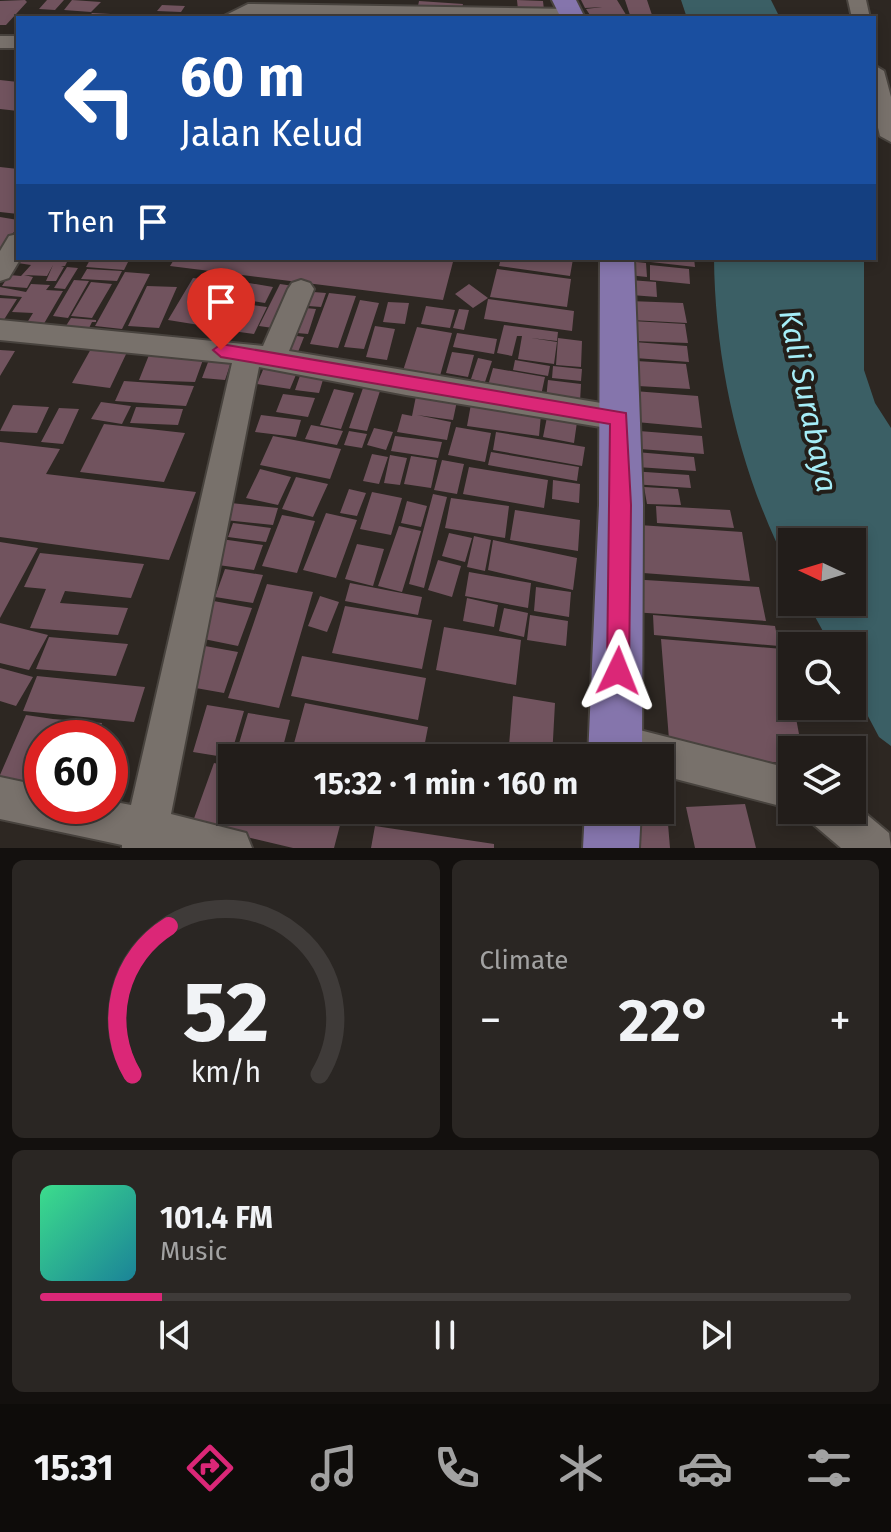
<!DOCTYPE html>
<meta charset="utf-8">
<style>
:root{--surface:#221d1a;--page:#2a2623;--text:#f1f3f6;--muted:#a2a2a2;--line:#3f3b39;--accent:#db2777}
body{margin:0;font-family:"Fira Sans",sans-serif;background:var(--page);color:var(--text);height:100vh;display:flex;flex-direction:column;font-size:30px;white-space:nowrap}
*{box-sizing:border-box;margin:0}
p{font-size:26px;color:var(--muted)}
.icon{flex:none;width:44px;height:44px;fill:none;stroke:currentColor;stroke-width:2;stroke-linecap:round;stroke-linejoin:round}
.map{position:relative;height:848px;overflow:hidden}
.drawer{display:flex;flex-direction:column;gap:12px;padding:12px;background:#13100e;flex:1}
.drawer>*{flex:none}
.guide{position:absolute;left:16px;top:16px;width:860px;height:244px;border-radius:0px;box-shadow:0 4px 12px #0003,0 0 0 2px var(--line);background:#1a4fa0;color:#fff;overflow:hidden}
.needle{width:52px;rotate:274deg}
.controls{position:absolute;left:778px;top:528px;display:grid;gap:16px}
.controls a{display:grid;place-items:center;width:88px;height:88px;border-radius:0px;background:var(--surface);box-shadow:0 4px 12px #0003,0 0 0 2px var(--line);font-size:40px}
.speed{position:absolute;left:24px;top:720px;display:flex;gap:16px;font-size:40px;font-weight:700;text-align:center}
.speed>*{display:grid;place-content:center;width:104px;height:104px;border-radius:50%;background:var(--surface);box-shadow:0 4px 12px #0003,0 0 0 2px var(--line);line-height:1}
.speed .limit{border:12px solid #d22;background:#fff;color:#111}
.pin{position:absolute;display:grid;place-items:center;width:68px;height:68px;color:#fff;margin:-82px -34px;border-radius:50% 50% 50% 0;rotate:-45deg;box-shadow:0 0 8px #0007}
.pin .icon{rotate:45deg}
.me{position:absolute;width:88px;margin:-44px;rotate:2deg;stroke-linejoin:round;filter:drop-shadow(0 0 6px #0008)}
.turn{display:flex;align-items:center;gap:28px;height:168px;padding:0 32px;font-size:36px}
.turn .icon{width:104px;height:104px;stroke-width:2.5}
.turn b{display:block;font-size:56px;line-height:68px}
.then{display:flex;align-items:center;height:76px;padding:0 32px;background:#0003;gap:16px;font-size:30px}
.big{font-size:60px;font-weight:700;line-height:1.1}
.drawer .card{flex:1;display:flex;flex-direction:column;justify-content:center;gap:12px;min-width:0;padding:0 28px;border-radius:12px;background:var(--page)}
.drawer .dial{align-items:center;gap:0}
.dial svg{height:208px;overflow:visible;fill:none;stroke:var(--line);stroke-width:7;stroke-linecap:round;text-anchor:middle}
.dial text{fill:var(--text);stroke:none}
.song{display:flex;align-items:center;gap:24px}
.cover{width:96px;height:96px;border-radius:12px;background:linear-gradient(135deg,hsl(150 70% 55%),hsl(190 70% 35%))}
.played{height:8px;border-radius:4px;background:linear-gradient(90deg,var(--accent) 15%,var(--line) 15%)}
.keys{display:flex;justify-content:space-around;direction:ltr}
.heat{display:flex;justify-content:space-between;align-items:center;font-size:44px;direction:ltr}
.drawer .tiles{flex:1;display:grid;gap:12px;grid-template-columns:1fr 1fr}
.card:last-child{grid-column:span 2}
.trip{position:absolute;left:218px;top:744px;width:456px;height:80px;border-radius:0px;background:var(--surface);box-shadow:0 4px 12px #0003,0 0 0 2px var(--line);font-weight:700;line-height:80px;text-align:center}
.dock{display:flex;height:128px;justify-content:space-around;align-items:center;background:#0e0c0a;color:var(--muted)}
.dock .icon{width:56px;height:56px}
.dock .current{color:var(--accent)}
.dock b{font-size:36px;color:var(--text)}
.map>svg:first-child{display:block}
.water{fill:#3b5f65}
.building{fill:#71535e}
.lines{fill:none;stroke-linecap:round;stroke-linejoin:round}
.minor-casing{stroke:#48433e;stroke-width:4}
.major-casing{stroke:#48433e;stroke-width:4}
.minor{fill:#78716b;fill-rule:evenodd}
.major{fill:#8575ac;fill-rule:evenodd}
.route{fill:#db2777;stroke:#8e194d;stroke-width:2}
.labels{text-anchor:middle;stroke-width:8;stroke-linejoin:round;paint-order:stroke}
.water-label{font-size:30px;font-style:italic;fill:#a5edf7;stroke:#231e19}
</style>
<div class="map">
<svg width="891" height="848" viewBox="0 0 891 848">
<rect width="100%" height="100%" fill="#2d2722"/>
<path class="water" d="M681 0H771L780 18H687Z
M714 258H864V370L875 403 891 428V746L879 737 852 686V646H831L807 602H852V542H792V574C741 478 715 366 714 258Z"/>
<path class="building" d="M25 0 27 2 6 25H0V1Z
M47 0H64L55 10 39 9Z
M72 0 101 2 91 12 64 10Z
M517 0 543 1 544 10H518Z
M581 0H617L628 18H592L586 9 602 7 585 8Z
M625 0H647L652 15H630Z
M419 1 463 4 462 8 418 6Z
M162 5 185 6 181 12 157 11Z
M92 13 130 15 127 18H88Z
M0 80 18 82V111L0 109Z
M0 167 18 169V214L0 212Z
M0 217 18 220V227L0 249Z
M18 251V258H69L65 266H61L64 267 56 281H46L53 265 47 276 24 275 33 277 27 288 2 286 9 275 21 276 31 265 11 262Z
M91 258H130L124 270 86 267Z
M175 258H454L443 300 170 266Z
M501 258H563L573 259 570 276 499 266Z
M633 258H694L695 267 633 260Z
M627 261 646 263 647 277 628 275Z
M650 265 689 269 690 284 650 280Z
M67 267 78 268 65 289 54 288Z
M87 269 122 271 117 281 81 279Z
M497 269 571 279 567 307 490 297Z
M125 272 150 274 122 329 95 326Z
M193 278 240 284 218 328 168 320Z
M74 280 89 281 68 318 53 316Z
M630 280 656 282 657 297 631 295Z
M91 282 112 284 92 318 71 316Z
M249 283 273 287 265 303 241 299Z
M31 284 50 285 46 290 63 291 42 327 25 326 33 313 12 312 22 297 0 295V287L26 292Z
M280 284 300 287 280 329 259 326Z
M469 284 488 298 473 308 455 294Z
M147 286 177 287 159 328 128 326Z
M301 291 326 293 321 307 296 305Z
M329 293 356 296 338 348 310 344Z
M0 298 17 299 0 326Z
M488 299 574 311 572 331 484 319Z
M360 300 379 303 364 349 344 347Z
M629 301 683 303 687 323 631 320Z
M388 302 409 303 405 324 383 322Z
M239 303 267 307 254 334 225 330Z
M426 306 455 310 450 328 421 324Z
M295 307 316 309 308 334 286 332Z
M459 309 469 310 464 330 453 328Z
M71 318 96 320V322H92L86 334 62 332Z
M632 321 685 324 688 343 633 341Z
M504 325 558 332 557 341 531 338 557 342 554 364 518 359 522 336H517L512 356 497 353Z
M375 326 395 329 387 360 366 357Z
M417 327 452 333 438 383 401 377Z
M457 333 497 339 494 354 453 347Z
M283 334 304 337 296 357 276 354Z
M558 338 582 341 581 367 556 365Z
M634 342 687 346 689 362 635 358Z
M92 347 128 350 110 388 72 383Z
M0 350 15 351 0 376Z
M452 352 474 355 468 377 446 373Z
M149 355 204 357 195 382 139 380Z
M210 357 232 359 225 380 202 378Z
M478 358 492 361 485 382 471 379Z
M515 360 550 366 548 376 513 370Z
M636 361 686 364 690 389 638 386Z
M265 365 298 370 290 389 257 384Z
M553 366 582 369 581 381 552 378Z
M493 368 545 377 540 400 487 389Z
M302 370 325 373 319 393 295 390Z
M548 380 581 384 580 402 546 399Z
M124 381 194 386 186 406 115 401Z
M363 388 380 391 367 431 349 428Z
M334 389 354 393 341 429 320 425Z
M634 391 698 396 702 428 636 422Z
M283 394 315 398 308 417 276 412Z
M416 396 457 401 453 420 417 415 451 422 447 440 397 432 402 414 412 416Z
M101 402 131 406 122 424 91 419Z
M471 404 541 415 539 436 467 426Z
M13 405 49 407 37 433 0 431Z
M136 407 183 409 178 425 130 423Z
M59 408 79 409 63 444 41 442Z
M261 415 301 420 296 437 255 432Z
M547 417 577 422 574 443 543 437Z
M104 424 185 433 164 482 80 472Z
M311 425 343 431 337 445 305 439Z
M456 427 491 433 485 462 448 455Z
M374 428 393 432 386 450 367 445Z
M349 431 367 434 362 448 344 445Z
M639 431 702 436 704 454 640 449Z
M496 432 585 447 582 466 493 450Z
M273 436 341 449 330 479 260 465Z
M395 436 442 442 438 458 391 451Z
M0 442 60 449 46 474 196 492 169 560 0 537Z
M491 452 579 467 577 481 488 465Z
M636 452 694 457 696 471 637 467Z
M372 454 388 457 379 484 363 481Z
M390 455 407 458 400 485 384 483Z
M411 456 437 460 431 488 404 484Z
M442 460 464 464 457 494 434 490Z
M469 467 548 480 544 508 463 494Z
M260 469 291 477 278 505 246 498Z
M631 471 689 475 691 488 632 484Z
M296 477 328 484 313 517 282 509Z
M553 480 580 484 579 503 552 499Z
M644 487 678 489 681 505 647 504Z
M349 489 366 493 357 516 340 513Z
M372 492 402 498 391 535 360 529Z
M433 494 447 497 424 588 409 584Z
M451 498 509 506 505 538 445 528Z
M407 501 427 506 421 527 401 523Z
M231 503 278 508 273 525 225 520Z
M656 506 730 510 734 528 657 523Z
M515 510 580 520 578 551 510 540Z
M326 513 357 520 336 578 303 570Z
M282 515 315 521 297 573 262 566Z
M233 523 271 528 266 542 228 537Z
M639 525 742 532 750 581 643 573Z
M399 526 421 531 402 592 378 586Z
M449 533 472 538 465 562 442 556Z
M474 536 491 540 485 571 467 567Z
M221 539 263 545 254 570 211 564Z
M493 540 577 558 573 590 488 570Z
M0 542 38 548 0 618Z
M357 544 384 549 373 586 345 579Z
M40 553 144 564 131 598 65 591 60 603 128 608 118 635 30 628 46 589 24 587Z
M438 560 461 566 452 597 428 590Z
M225 569 263 575 253 603 215 597Z
M469 572 531 583 528 608 465 596Z
M629 579 759 587 766 621 632 612Z
M350 583 422 597 418 615 345 601Z
M267 584 313 592 279 708 228 698Z
M536 587 571 592 569 617 534 611Z
M320 596 339 602 327 632 308 626Z
M467 598 498 605 494 627 463 621Z
M208 600 252 608 238 646 194 637Z
M345 606 432 620 422 669 332 653Z
M504 608 528 613 524 637 499 631Z
M530 615 568 621 566 646 527 640Z
M653 615 775 626 779 646 654 635Z
M0 623 48 635 29 670 0 663Z
M444 627 521 640 516 685 436 670Z
M49 637 128 644 116 676 36 669Z
M661 639 783 649 802 750H792V764L670 752Z
M205 646 238 652 224 693 190 687Z
M302 656 426 678 418 720 291 696Z
M0 668 33 677 16 706 0 701Z
M37 676 145 687 134 722 23 711Z
M513 696 555 703 552 758H508Z
M305 703 428 727 422 758H290Z
M207 705 244 711 230 758 193 752Z
M248 713 290 720 280 758 235 757Z
M26 715 53 719 102 723 97 738H42V749L25 785 0 782V775Z
M443 744 501 753V758H441Z
M42 752V788L28 787Z
M214 763 232 767V810H344L334 848H293L192 824Z
M745 804 756 848H695L686 807Z
M499 810H549L548 819 499 812Z
M634 822 668 824 670 848H636Z
M375 826 494 844V848H371Z"/>
<g class="lines">
<g class="minor-casing">
<path id="minor" d="M848 0H866L870 18H852Z
M248 4 571 9 580 14 576 18 251 14 243 18H220Z
M0 36H18V48H0Z
M874 65 884 71 891 97V142L880 136 874 111Z
M18 234V258H21L9 278 0 281V251L9 236Z
M301 280 310 283 314 289 289 351 619 406 630 410 634 418 630 426 619 430 406 395 259 367 171 814 246 833 252 848H122V845L0 819V777L42 786V806H110V801L131 805 232 363 0 340V320L263 346 288 289 292 283Z
M616 724 792 769V809L660 775V758H602L596 744 602 730Z
M852 802 889 833 891 848H841L814 825 808 810H852Z"/>
</g>
<g class="major-casing">
<path id="major" d="M552 0H576L585 18H561Z
M600 258H634L643 505 642 758H588L599 505Z
M585 810H641L639 848H583Z"/>
</g>
<use href="#minor" class="minor"/>
<use href="#major" class="major"/>
</g>
<path class="route" d="M221 344 626 413 631 505 629 671 626 679 618 683 610 679 607 671 610 424 221 357 213 350Z"/>
<g class="labels">
<g class="water-label">
<text transform="translate(808 401) rotate(78)" y="10">Kali Surabaya</text>
</g>
</g>
</svg>
<div class="controls">
<a><svg class="needle" viewBox="-14 -14 28 28"><path d="M0-13l5 13h-10z" fill="#e53935"/><path d="M0 13l5-13h-10z" fill="#a2a2a2"/></svg></a>
<a><svg class="icon" aria-label="search" viewBox="0 0 24 24"><circle cx="10" cy="10" r="6"/><path d="M15 15l6 6"/></svg></a>
<a><svg class="icon" aria-label="layers" viewBox="0 0 24 24"><path d="M12 4l9 5-9 5-9-5zM3 14l9 5 9-5"/></svg></a>
</div>
<div class="speed"><div class="limit">60</div></div>
<div class="pin" style="left:221px;top:350px;background:#d93025"><svg class="icon" aria-label="arrive" viewBox="0 0 24 24"><path d="M6 21V4h12l-3 4 3 4H6"/></svg></div>
<svg class="me" style="left:618px;top:671px" viewBox="-20 -20 40 40"><path d="M0-17L14 15 0 8-14 15z" fill="#db2777" stroke="#fff" stroke-width="4"/></svg>
<div class="trip">15:32 · 1 min · 160 m</div>
<div class="guide">
<div class="turn"><svg class="icon" aria-label="left" viewBox="0 0 24 24"><path d="M17 20v-9H6M10 6l-5 5 5 5"/></svg><div><b>60 m</b>Jalan Kelud</div></div>
<div class="then">Then<svg class="icon" aria-label="arrive" viewBox="0 0 24 24"><path d="M6 21V4h12l-3 4 3 4H6"/></svg></div>
</div>
</div>
<section class="drawer">
<div class="tiles">
<div class="card dial"><svg viewBox="0 0 100 80">
<path d="M14 69A42 42 0 1 1 86 69"/>
<path d="M14 69A42 42 0 0 1 28 12" stroke="#db2777"/>
<text x="50" y="56" font-size="32" font-weight="700">52</text>
<text x="50" y="72" font-size="11">km/h</text>
</svg></div>
<div class="card"><p>Climate</p>
<div class="heat"><a>−</a><b class="big">22°</b><a>+</a></div>
</div>
<div class="card">
<div class="song"><i class="cover"></i><div><b>101.4 FM</b><p>Music</p></div></div>
<div class="played"></div>
<div class="keys"><svg class="icon" aria-label="previous" viewBox="0 0 24 24"><path d="M18 5L8 12l10 7zM5 5v14"/></svg><svg class="icon" aria-label="pause" viewBox="0 0 24 24"><path d="M8 5v14M16 5v14"/></svg><svg class="icon" aria-label="next" viewBox="0 0 24 24"><path d="M6 5l10 7-10 7zM19 5v14"/></svg></div>
</div>
</div>
</section>
<nav class="dock">
<b>15:31</b>
<svg class="icon current" aria-label="directions" viewBox="0 0 24 24"><path d="M12 3l9 9-9 9-9-9zM9 14v-3h6M13 9l2 2-2 2"/></svg>
<svg class="icon" aria-label="music" viewBox="0 0 24 24"><path d="M9 18V5l10-2v13"/><circle cx="6" cy="18" r="3"/><circle cx="16" cy="16" r="3"/></svg>
<svg class="icon" aria-label="phone" viewBox="0 0 24 24"><path d="M5 4h4l2 5-3 2q2 4 5 5l2-3 5 2v4C11 20 4 13 5 4z"/></svg>
<svg class="icon" aria-label="climate" viewBox="0 0 24 24"><path d="M12 3v18M4 7l16 10M4 17L20 7"/></svg>
<svg class="icon" aria-label="car" viewBox="0 0 24 24"><path d="M5 17H2v-5l4-1 3-4h7l3 4 3 1v5h-3M9 17h6M6 11h13"/><circle cx="7" cy="17" r="2"/><circle cx="17" cy="17" r="2"/></svg>
<svg class="icon" aria-label="filters" viewBox="0 0 24 24"><path d="M4 7h16M4 17h16"/><circle cx="9" cy="7" r="2"/><circle cx="15" cy="17" r="2"/></svg>
</nav>
